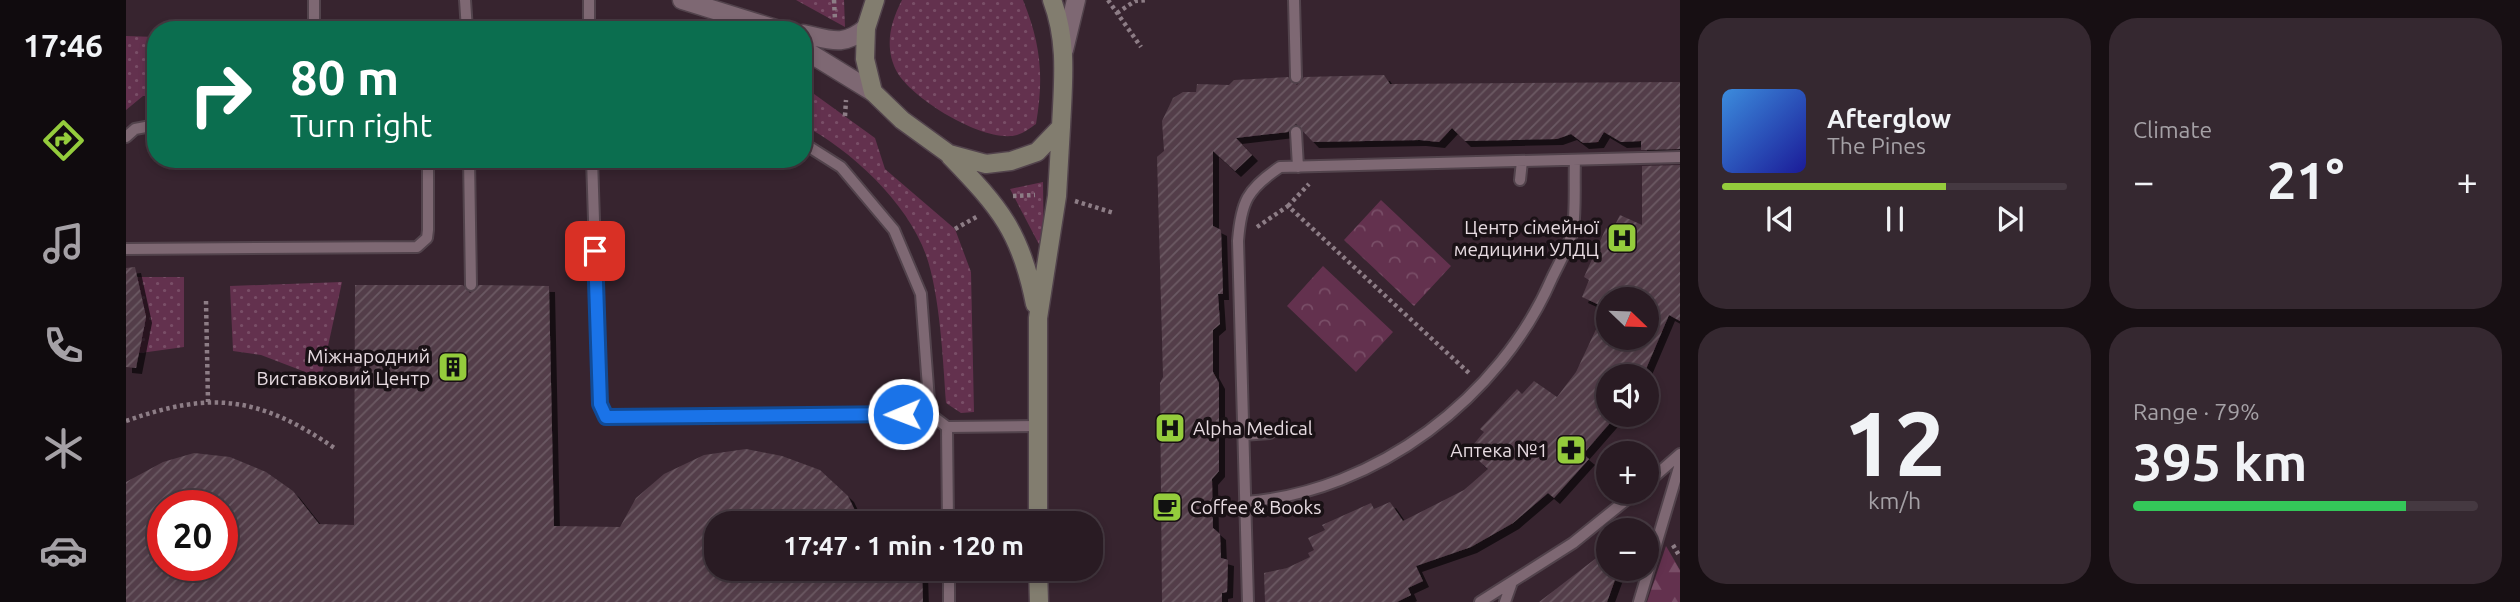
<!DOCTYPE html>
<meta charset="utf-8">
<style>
:root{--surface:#291b23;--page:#352830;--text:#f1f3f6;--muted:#a5a1a6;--line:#453941;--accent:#94cc3c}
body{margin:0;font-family:Ubuntu,sans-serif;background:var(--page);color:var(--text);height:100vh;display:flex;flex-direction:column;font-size:26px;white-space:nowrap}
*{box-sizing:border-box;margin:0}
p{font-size:23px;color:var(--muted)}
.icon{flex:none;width:38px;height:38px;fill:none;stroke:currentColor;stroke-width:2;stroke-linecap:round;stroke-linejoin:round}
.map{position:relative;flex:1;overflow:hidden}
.details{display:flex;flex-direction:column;gap:18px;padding:18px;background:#170f13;width:840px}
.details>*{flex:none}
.guide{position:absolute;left:21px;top:21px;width:665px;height:147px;border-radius:28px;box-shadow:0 4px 10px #0003,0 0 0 2px var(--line);background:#0b6e4f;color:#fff;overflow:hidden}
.needle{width:46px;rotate:113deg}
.buttons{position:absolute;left:1470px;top:287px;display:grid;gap:14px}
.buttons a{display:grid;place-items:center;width:63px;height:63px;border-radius:50%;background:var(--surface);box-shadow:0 4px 10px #0003,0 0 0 2px var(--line);font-size:35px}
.speed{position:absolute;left:21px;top:490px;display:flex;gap:14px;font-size:35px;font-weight:700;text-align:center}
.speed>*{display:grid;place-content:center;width:91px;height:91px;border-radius:50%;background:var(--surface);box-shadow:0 4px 10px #0003,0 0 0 2px var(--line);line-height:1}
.speed .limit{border:10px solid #d22;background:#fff;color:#111}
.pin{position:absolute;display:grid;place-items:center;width:60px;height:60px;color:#fff;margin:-30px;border-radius:14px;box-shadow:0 4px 10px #0006}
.me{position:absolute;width:77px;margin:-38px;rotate:269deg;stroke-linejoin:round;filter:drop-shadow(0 0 5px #0008)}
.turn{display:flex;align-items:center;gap:24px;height:147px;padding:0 28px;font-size:32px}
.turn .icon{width:91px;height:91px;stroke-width:2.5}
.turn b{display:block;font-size:49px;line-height:60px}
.big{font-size:52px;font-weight:700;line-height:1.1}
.details .tile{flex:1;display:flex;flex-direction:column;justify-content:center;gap:10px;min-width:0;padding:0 24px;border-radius:28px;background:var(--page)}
.details .dial{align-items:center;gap:0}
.dial b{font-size:91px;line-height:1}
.song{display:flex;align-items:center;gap:21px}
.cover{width:84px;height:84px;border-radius:10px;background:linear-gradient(135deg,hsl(210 70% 55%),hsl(240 70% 35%))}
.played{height:7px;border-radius:4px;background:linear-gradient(90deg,var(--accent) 65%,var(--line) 65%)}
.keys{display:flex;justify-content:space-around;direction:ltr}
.heat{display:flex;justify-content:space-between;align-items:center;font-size:38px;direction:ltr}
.charge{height:10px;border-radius:5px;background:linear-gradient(90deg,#34c759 79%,var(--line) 0)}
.details .tiles{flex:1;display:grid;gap:18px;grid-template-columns:repeat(2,1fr)}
.trip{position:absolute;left:578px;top:511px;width:399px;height:70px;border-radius:28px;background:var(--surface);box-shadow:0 4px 10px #0003,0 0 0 2px var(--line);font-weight:700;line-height:70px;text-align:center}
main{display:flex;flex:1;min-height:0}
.tabs{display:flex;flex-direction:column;width:126px;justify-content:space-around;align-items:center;background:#100b0e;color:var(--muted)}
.tabs .icon{width:49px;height:49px}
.tabs .current{color:var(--accent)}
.tabs b{font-size:32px;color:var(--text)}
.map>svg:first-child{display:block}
.grass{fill:url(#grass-dots)}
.forest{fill:url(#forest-firs)}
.park{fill:url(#park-crowns)}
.building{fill:url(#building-hatch);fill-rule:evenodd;filter:url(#shadow)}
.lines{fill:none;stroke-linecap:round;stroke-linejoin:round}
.lane-casing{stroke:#52434c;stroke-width:14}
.street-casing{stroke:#52434c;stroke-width:21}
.secondary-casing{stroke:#52434c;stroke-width:21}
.path{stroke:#8d7d86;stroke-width:4.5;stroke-dasharray:3.5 3.5;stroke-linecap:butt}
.lane{stroke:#7e6873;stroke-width:10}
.street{stroke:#7e6873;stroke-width:18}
.secondary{stroke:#827d6f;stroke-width:18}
.route-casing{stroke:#114b97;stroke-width:18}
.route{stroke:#1a73e8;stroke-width:12}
.labels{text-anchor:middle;stroke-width:7;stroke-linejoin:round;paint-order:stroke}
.poi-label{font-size:19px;fill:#e7dbe1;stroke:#191115;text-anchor:end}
</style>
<main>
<nav class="tabs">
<b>17:46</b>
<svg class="icon current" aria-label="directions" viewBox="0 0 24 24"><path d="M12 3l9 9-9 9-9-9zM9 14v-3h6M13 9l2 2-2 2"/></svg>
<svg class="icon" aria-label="music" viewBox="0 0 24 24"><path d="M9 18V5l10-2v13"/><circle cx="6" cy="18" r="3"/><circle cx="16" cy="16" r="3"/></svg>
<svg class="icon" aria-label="phone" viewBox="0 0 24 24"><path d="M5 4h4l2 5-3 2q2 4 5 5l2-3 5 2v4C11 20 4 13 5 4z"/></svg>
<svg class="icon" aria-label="climate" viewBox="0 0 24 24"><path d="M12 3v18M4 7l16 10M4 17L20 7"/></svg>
<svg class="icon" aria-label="car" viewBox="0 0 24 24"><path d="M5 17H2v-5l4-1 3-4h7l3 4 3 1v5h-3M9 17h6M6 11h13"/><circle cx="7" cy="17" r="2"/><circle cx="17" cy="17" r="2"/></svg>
</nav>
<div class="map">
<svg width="1554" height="602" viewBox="0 0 1554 602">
<defs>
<pattern id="grass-dots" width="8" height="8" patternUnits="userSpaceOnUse" patternTransform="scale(1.75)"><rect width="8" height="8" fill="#63314e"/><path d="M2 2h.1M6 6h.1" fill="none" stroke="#794e67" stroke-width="1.8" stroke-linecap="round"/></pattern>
<pattern id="forest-firs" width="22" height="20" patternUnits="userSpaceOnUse" patternTransform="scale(1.75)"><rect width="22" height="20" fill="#63314e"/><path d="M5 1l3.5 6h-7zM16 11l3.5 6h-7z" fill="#794e67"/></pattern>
<pattern id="park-crowns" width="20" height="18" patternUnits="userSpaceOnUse" patternTransform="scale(1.75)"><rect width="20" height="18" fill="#63314e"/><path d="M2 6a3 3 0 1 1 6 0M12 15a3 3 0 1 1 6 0" fill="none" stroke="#794e67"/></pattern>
<pattern id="building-hatch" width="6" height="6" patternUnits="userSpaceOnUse" patternTransform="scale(1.75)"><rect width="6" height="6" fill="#523e49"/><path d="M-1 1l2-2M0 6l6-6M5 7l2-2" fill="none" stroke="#6b5963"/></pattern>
<filter id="shadow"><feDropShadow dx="6" dy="6" stdDeviation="0" flood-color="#0009"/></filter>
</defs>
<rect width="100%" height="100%" fill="#37242f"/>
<path class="grass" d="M670 0H718L719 27Z
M776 0H897C915 44 918 77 910 124 904 128 898 133 891 135 860 144 787 100 771 72 758 48 764 23 776 0Z
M0 36 30 37V96H17L0 110Z
M677 86 749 138 759 169 829 229 845 272 848 412 835 413 820 403C817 360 814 295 800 255 781 202 725 150 677 125Z
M917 182 918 254 884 189Z
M0 277H58V347L0 355Z
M216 282 195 378 135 355 107 351 104 286Z"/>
<path class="forest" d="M1540 546 1554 570V602H1521Z"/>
<path class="park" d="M1255 200 1325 266 1288 306 1218 240Z
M1197 266 1267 332 1230 372 1161 306Z"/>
<path class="building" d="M1258 75 1264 84 1554 82V149L1515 150V141L1495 142 1478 132 1472 142 1457 143 1445 134 1431 139 1339 141 1326 128 1313 142 1294 140 1187 142 1170 124 1162 132 1110 138 1126 155 1109 171 1087 151V226L1095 230 1097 294H1092L1094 324 1087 330V372L1093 383V471L1086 479 1087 528 1094 534 1095 558 1102 560 1101 592 1096 593V602H1036L1034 383 1037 377 1031 157 1038 151 1036 121 1047 98 1057 92H1070L1071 84 1103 85 1108 80 1162 77 1171 85 1178 77Z
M1554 165V321L1543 315 1517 376H1482V415H1491L1457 454 1463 459 1428 498 1422 493 1387 523 1345 547 1290 566 1297 581 1282 588 1285 595 1271 602H1139L1138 573 1161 568 1184 557 1182 553 1188 550 1182 538 1199 530 1196 525 1245 503 1248 509 1264 502 1277 521 1338 490 1362 469 1351 459 1356 455 1346 446 1358 432 1354 429 1391 389 1396 394 1408 381 1431 397 1450 372 1480 308 1456 297 1463 280 1458 277 1480 228 1486 231 1494 215 1516 225V166ZM1482 299H1521V338H1482Z
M9 267 20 317 10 368 0 367V268Z
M229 285H337L344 293 353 285 423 286 428 526 494 527 510 498 538 474 578 455 620 449 656 456 694 470 722 496 735 523H590V569H796L797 602H0V482L37 462 68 453 104 457 140 472 167 491 193 524 228 525ZM37 506H96V565H37Z
M1482 549V569H1493L1481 602H1413Z"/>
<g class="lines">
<g class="lane-casing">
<path id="lane" d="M339 0 341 30
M463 0V30
M1168 0 1170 77
M188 30V0
M1170 132 1172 167
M0 137 9 129 30 125
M677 143 715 167 768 230 795 294 804 414
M343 159 345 285
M466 159 474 403 479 417 804 414 821 427 911 426
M1394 180 1396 161
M0 249 291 247 301 238 302 230V159
M821 427 822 523
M1116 435 1144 433
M1521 483 1554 454
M1119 502C1250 492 1374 398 1426 278 1433 263 1444 245 1447 229 1450 207 1448 182 1449 160
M823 569V602
M1122 602 1112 241C1115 202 1121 189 1154 167L1554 157
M1354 602 1447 543 1510 492
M1379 602 1385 585
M1513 602 1554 464"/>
</g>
<g class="street-casing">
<path id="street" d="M556 0 653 30
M677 34C705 40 717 47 740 28
M677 49 747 92
M938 50 950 0"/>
</g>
<g class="secondary-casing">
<path id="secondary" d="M749 0 740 28 739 59 747 92 776 120 823 154 860 164 885 161 911 152 935 127C937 83 942 42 926 0
M824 156C874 208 895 232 909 304
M912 523V318L931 196 935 127
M912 569 913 602"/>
</g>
<path class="path" d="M708 0 709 20
M982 0 1015 47
M991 13 1009 1 1021 0
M719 116 720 100
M887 196 909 195
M949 201 988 213
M1162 206 1183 184
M1131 227 1162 206 1344 374
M829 229 852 216
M80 301 82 402
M0 421C87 390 134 397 210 449
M1547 545 1554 557"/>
<use href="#lane" class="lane"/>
<use href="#street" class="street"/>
<use href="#secondary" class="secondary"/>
</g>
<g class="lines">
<g class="route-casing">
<path id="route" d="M469 251 474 404 480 417 777 414"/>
</g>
<use href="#route" class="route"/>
</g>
<defs>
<g id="hospital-square" transform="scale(1.575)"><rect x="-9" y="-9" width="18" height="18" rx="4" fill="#94cc3c" stroke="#191115"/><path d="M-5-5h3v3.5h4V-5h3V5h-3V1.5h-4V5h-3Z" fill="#111"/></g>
<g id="building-square" transform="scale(1.575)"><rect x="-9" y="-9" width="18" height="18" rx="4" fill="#94cc3c" stroke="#191115"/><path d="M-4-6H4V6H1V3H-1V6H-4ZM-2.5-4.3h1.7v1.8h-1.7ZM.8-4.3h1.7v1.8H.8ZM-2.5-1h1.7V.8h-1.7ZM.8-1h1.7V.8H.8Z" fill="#111"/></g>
<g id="pharmacy-square" transform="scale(1.575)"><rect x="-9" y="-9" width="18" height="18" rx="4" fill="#94cc3c" stroke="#191115"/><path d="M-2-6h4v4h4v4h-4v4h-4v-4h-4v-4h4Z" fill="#111"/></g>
<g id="cafe-square" transform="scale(1.575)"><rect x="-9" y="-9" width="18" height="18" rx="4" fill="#94cc3c" stroke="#191115"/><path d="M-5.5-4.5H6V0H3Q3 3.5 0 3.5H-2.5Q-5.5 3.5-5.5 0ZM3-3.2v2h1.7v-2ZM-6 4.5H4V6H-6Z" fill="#111"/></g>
</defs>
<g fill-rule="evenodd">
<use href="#hospital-square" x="1496" y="238"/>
<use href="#building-square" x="327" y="367"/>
<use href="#hospital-square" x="1044" y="428"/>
<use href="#pharmacy-square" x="1445" y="450"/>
<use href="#cafe-square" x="1041" y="507"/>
</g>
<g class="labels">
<g class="poi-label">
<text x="1473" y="234">Центр сімейної<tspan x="1473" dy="22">медицини УЛДЦ</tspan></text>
<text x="304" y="363">Міжнародний<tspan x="304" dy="22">Виставковий Центр</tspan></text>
<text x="1067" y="435" text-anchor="start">Alpha Medical</text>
<text x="1422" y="457">Аптека №1</text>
<text x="1064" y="514" text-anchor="start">Coffee &amp; Books</text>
</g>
</g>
</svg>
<div class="buttons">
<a><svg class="needle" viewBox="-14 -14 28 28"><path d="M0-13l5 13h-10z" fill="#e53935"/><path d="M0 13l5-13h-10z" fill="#a5a1a6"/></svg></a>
<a><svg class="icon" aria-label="sound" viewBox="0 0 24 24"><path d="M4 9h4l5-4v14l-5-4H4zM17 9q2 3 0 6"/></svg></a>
<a>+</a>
<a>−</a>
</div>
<div class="speed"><div class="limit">20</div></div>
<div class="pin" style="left:469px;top:251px;background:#d93025"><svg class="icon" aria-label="arrive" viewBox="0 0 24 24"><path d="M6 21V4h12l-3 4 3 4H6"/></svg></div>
<svg class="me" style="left:777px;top:414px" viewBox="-20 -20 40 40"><circle r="17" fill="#1a73e8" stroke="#fff" stroke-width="3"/><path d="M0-11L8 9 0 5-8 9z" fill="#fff"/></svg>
<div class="trip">17:47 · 1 min · 120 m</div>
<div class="guide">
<div class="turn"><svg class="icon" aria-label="right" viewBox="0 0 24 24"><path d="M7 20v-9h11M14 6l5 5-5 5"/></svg><div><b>80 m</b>Turn right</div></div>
</div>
</div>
<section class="details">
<div class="tiles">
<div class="tile">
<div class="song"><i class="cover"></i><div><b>Afterglow</b><p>The Pines</p></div></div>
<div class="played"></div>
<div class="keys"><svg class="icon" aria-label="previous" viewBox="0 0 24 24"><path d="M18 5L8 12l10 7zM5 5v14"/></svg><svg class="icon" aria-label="pause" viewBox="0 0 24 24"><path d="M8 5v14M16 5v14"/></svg><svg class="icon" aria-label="next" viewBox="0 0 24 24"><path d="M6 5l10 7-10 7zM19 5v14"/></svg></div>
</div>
<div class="tile"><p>Climate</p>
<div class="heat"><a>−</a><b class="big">21°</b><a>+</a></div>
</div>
<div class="tile dial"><b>12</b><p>km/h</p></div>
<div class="tile"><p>Range · 79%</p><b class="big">395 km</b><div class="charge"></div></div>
</div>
</section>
</main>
